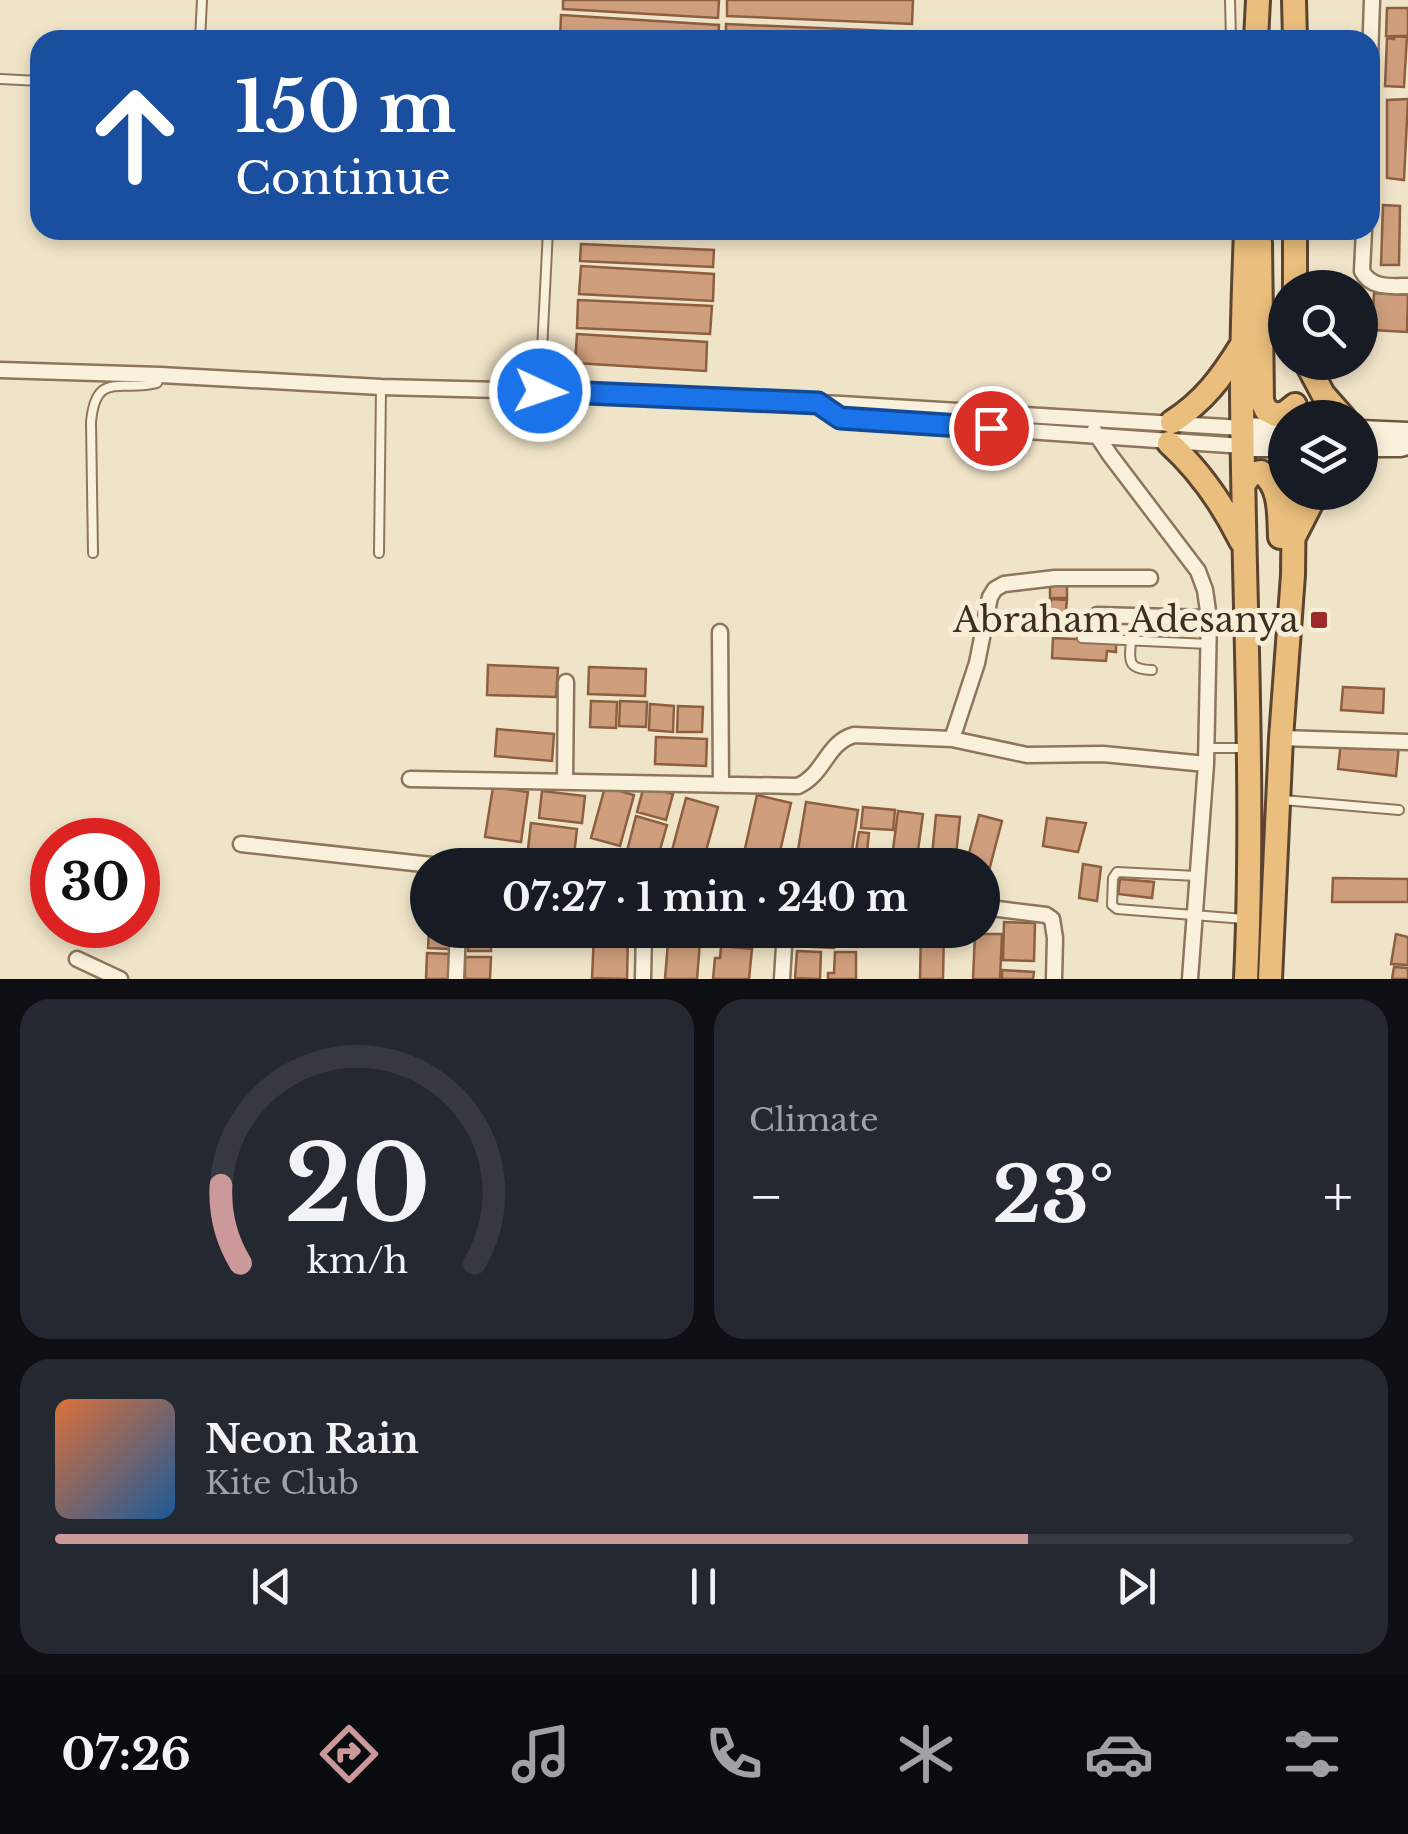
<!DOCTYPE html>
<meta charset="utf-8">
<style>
:root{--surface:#171b24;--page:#242831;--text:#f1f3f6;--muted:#9ea1a6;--line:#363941;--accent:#cc999b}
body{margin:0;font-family:"Libre Baskerville",serif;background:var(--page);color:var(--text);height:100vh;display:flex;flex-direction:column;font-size:38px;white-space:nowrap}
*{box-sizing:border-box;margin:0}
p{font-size:32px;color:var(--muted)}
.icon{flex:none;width:55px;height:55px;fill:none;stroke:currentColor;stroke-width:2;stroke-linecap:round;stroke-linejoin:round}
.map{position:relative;height:979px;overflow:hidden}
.drawer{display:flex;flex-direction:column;gap:20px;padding:20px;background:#0d0f14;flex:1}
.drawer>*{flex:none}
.guide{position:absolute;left:30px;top:30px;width:1350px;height:210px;border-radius:30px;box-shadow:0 5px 15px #0003;background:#1a4fa0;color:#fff;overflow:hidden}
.tools{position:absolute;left:1268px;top:270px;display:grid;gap:20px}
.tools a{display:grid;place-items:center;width:110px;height:110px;border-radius:50%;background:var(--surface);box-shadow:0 5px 15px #0003;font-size:50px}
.speed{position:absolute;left:30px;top:818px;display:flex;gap:20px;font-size:50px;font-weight:700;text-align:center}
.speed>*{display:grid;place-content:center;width:130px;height:130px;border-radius:50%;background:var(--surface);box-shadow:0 5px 15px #0003;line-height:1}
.speed .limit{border:15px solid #d22;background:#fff;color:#111}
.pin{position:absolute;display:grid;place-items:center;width:85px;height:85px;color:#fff;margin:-42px;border:5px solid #fff;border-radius:50%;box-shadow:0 2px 10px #0007}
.me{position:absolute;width:110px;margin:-55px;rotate:93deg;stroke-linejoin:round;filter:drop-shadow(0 0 8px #0008)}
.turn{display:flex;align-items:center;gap:35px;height:210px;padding:0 40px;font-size:45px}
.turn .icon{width:130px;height:130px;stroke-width:2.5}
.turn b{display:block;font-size:70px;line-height:85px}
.big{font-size:75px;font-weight:700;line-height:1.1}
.drawer .tile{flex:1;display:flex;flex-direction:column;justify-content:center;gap:15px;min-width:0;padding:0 35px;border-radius:30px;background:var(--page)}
.drawer .dial{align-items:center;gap:0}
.dial svg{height:260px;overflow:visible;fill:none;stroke:var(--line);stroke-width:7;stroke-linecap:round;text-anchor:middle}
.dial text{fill:var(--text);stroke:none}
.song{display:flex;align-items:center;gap:30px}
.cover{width:120px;height:120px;border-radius:15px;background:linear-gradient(135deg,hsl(20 70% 55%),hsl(210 70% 35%))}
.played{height:10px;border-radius:5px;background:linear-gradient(90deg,var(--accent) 75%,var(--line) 75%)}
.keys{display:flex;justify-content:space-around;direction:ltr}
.heat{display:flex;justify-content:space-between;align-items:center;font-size:55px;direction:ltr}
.drawer .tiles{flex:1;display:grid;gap:20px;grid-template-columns:1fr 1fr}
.tile:last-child{grid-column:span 2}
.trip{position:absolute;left:410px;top:848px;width:590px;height:100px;border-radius:50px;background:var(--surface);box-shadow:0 5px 15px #0003;font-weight:700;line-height:100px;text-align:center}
.dock{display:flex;height:160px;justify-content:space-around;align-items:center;background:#090b0e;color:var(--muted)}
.dock .icon{width:70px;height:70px}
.dock .active{color:var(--accent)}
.dock b{font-size:45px;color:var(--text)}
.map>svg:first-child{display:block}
.building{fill:#cf9f7d;stroke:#8d5f41;stroke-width:2.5}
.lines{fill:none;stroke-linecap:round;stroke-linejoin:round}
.service-casing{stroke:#8d765c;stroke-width:12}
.minor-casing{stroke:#8d765c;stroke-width:19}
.secondary-casing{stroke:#6f573f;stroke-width:25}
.trunk-casing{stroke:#5b4430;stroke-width:28}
.service{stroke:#faf1dc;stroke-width:8}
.minor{stroke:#faf1dc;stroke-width:14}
.secondary{stroke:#faf1dc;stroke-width:20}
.trunk{stroke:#eabe7c;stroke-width:22}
.route-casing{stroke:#114b97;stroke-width:25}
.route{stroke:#1a73e8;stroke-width:18}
.poi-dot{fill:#9e2a2b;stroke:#f7eed8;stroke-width:4}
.labels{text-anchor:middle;stroke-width:10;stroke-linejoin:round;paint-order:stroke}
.poi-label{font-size:35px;fill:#3d2e20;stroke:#f7eed8;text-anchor:end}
</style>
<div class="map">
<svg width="1408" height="979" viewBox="0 0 1408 979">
<rect width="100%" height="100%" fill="#f0e4c8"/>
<path class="building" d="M563 0H719L718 18 563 9Z
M727 0H913L912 24 727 16Z
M1387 8H1408V37L1386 36Z
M561 15 719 25 718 40H560Z
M726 24 911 32V40H726Z
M1395 36H1407L1404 87 1385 86 1387 38 1394 39Z
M1408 99 1404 180 1387 178V100Z
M1383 205 1400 206 1399 265H1381Z
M1075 230H1103V235L1075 234Z
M1109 230H1137L1136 236 1109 235Z
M1142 230H1171V236L1142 235Z
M581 244 714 250 713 267 580 261Z
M581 266 714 274 713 301 579 294Z
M1374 293 1408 295 1407 332 1372 330Z
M578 300 712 306 710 334 577 328Z
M577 334 707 342 706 371 575 363Z
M1050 585H1067V598H1050Z
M1051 599 1067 600 1065 619 1049 618Z
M1053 638 1116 641V652L1107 651 1106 661 1052 658Z
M488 665 558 668 556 697 487 695Z
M589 667 646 669 645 696 588 694Z
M1343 687 1384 689 1383 713 1341 710Z
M591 701 617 702 616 728 590 727Z
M620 701 647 702 646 727 619 726Z
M650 704 674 706 673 732 649 730Z
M678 706 703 707 702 732H677Z
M497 729 554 734 552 761 495 756Z
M656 737 707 739 706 766 655 764Z
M1341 742 1399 745 1396 776 1338 769Z
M644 786 673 794 666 820 637 812Z
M493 787 528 792 521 842 485 837Z
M605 787 634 795 620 846 591 838Z
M542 791 585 796 582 823 539 818Z
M757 795 791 803 777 865H758L742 862Z
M686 798 718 807 703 862 671 854Z
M806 802 858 810 850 864 797 856Z
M863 807 895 810 893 830 861 828Z
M898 811 923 814 916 865H891Z
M936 815 960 817 955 865H931Z
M979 815 1002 821 986 882 982 881V865H966Z
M636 816 667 825 656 864 626 855Z
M1047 818 1086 823 1078 852 1043 846Z
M531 823 577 829 574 855 528 849Z
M859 832 869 833 867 852 856 851Z
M1083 864 1101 867 1097 901 1079 898Z
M1333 878 1408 879V902H1332Z
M1120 879 1154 882 1152 898 1118 894Z
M1004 922 1035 923 1034 961 1003 960Z
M429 930H451L450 949 428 948Z
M468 930H491V951H468Z
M669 930H701L697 979H665Z
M716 930H763V934Z
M793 930H814L813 947 792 946Z
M815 930H835L834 948 814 947Z
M837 930H858V947L837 946Z
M921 930H944L943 979H920Z
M594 933 628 934 627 979 592 978Z
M975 934H1002L1000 979H973Z
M1396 934 1408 937V965L1391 964Z
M721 946 752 949 749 979H713L715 958H720Z
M797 951 821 952 820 979 795 978Z
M835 952H856V979H828V973H834Z
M427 953 450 954 449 979H426Z
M465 957H491L490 979H465Z
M1394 967 1408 968V979H1392Z
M1002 970 1034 972 1033 979H1002Z"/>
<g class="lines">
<g class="service-casing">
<path id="service" d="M1230 0 1231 40
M200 40 202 0
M0 79 40 81
M540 391 548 230
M93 553 91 422C96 369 122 393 157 383L160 375
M379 553 381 388
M1082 638 1208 644
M1131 641C1129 662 1128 669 1152 670
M1206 748H1246
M1283 800 1399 810
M1197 876 1117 872 1113 878 1112 905 1117 909 1244 919"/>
</g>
<g class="minor-casing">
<path id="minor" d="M1370 60 1372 0
M1364 230 1362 271C1371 289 1391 286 1408 286
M0 370 160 375 381 387 540 391 841 404 1243 428
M818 403 840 418 1243 446
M1094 431 1110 455 1198 571 1205 590 1209 618 1097 615
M720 632 721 783
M1281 738 1408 742
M952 739 977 663 990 597 995 589 1004 584 1055 578H1150
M410 779 798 786C825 774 826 743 854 735L952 739 1027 755 1103 754 1206 764
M565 782 566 682
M241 844 432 865
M982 907 1046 915 1052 919 1055 938 1054 979
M77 959 120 979
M456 977 458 930
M643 979 644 930
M782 979 785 930
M1190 979 1206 764 1209 618"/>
</g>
<g class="secondary-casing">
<path id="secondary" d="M1243 428 1285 430
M1360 431 1408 433
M1243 446H1285
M1360 446H1400L1408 444"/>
</g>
<g class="trunk-casing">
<path id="trunk" d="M1294 0 1295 40
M1256 40 1258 0
M1246 230C1244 283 1242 337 1242 390 1243 586 1255 783 1246 979
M1295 230V288
M1260 243 1262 401 1266 410 1276 415 1285 413 1295 405
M1306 362 1323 394 1344 418
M1172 422C1204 401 1221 378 1241 346
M1169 443C1200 471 1222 503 1241 541
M1244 484 1251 474 1261 472C1281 486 1279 514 1280 537
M1295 535 1317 492
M1270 979 1281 738 1293 575 1294 492"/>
</g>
<use href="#service" class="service"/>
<use href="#minor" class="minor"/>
<use href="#secondary" class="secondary"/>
<use href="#trunk" class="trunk"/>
</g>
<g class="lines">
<g class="route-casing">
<path id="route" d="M540 391 818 403 840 418 991 428"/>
</g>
<use href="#route" class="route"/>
</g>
<rect class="poi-dot" x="1309" y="610" width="20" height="20" rx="5"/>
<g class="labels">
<g class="poi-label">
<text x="1299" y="632">Abraham Adesanya</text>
</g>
</g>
</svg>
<div class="tools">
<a><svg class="icon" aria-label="search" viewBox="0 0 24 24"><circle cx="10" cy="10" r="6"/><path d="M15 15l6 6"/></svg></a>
<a><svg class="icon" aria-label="layers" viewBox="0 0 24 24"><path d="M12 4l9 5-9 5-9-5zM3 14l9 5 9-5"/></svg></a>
</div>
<div class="speed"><div class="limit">30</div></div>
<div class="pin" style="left:991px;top:428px;background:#d93025"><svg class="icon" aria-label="arrive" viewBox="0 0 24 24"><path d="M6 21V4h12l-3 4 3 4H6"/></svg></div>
<svg class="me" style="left:540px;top:391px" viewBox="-20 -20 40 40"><circle r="17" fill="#1a73e8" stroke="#fff" stroke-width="3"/><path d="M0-11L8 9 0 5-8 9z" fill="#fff"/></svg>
<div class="trip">07:27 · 1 min · 240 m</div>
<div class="guide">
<div class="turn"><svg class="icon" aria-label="ahead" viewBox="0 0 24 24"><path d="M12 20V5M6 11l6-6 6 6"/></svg><div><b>150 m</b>Continue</div></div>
</div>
</div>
<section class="drawer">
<div class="tiles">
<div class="tile dial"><svg viewBox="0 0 100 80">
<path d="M14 69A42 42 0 1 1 86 69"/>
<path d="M14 69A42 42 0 0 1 8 45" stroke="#cc999b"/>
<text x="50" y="56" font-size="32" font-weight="700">20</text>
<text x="50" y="72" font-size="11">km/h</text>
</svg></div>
<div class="tile"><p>Climate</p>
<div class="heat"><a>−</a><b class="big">23°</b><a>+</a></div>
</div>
<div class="tile">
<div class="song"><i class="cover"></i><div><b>Neon Rain</b><p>Kite Club</p></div></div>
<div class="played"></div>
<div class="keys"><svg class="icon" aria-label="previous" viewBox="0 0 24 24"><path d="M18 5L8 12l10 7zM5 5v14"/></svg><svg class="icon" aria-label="pause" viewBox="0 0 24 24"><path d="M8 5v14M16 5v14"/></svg><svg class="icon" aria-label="next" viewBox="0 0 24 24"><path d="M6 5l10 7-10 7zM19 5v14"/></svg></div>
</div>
</div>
</section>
<nav class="dock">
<b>07:26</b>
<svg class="icon active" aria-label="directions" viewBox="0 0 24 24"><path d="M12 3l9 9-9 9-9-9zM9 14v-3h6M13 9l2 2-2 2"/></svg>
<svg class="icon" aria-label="music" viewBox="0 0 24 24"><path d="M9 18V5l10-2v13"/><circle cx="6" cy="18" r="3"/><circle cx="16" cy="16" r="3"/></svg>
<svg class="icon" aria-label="phone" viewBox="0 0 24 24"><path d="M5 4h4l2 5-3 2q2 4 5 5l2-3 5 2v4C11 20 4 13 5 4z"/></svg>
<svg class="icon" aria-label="climate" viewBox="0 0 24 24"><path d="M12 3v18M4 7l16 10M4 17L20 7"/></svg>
<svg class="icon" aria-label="car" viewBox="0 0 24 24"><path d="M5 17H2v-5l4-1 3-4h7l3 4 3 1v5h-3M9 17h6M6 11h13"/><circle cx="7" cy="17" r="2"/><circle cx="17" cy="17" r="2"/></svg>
<svg class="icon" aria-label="filters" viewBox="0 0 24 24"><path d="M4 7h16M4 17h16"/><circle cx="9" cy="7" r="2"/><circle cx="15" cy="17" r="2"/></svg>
</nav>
